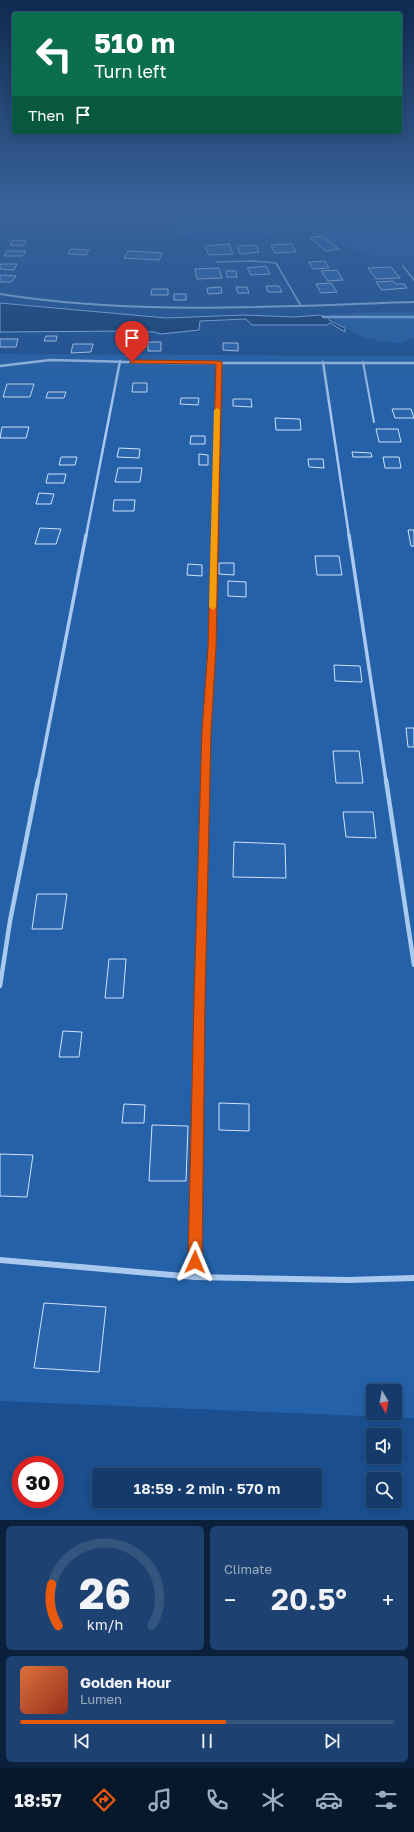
<!DOCTYPE html>
<meta charset="utf-8">
<style>
:root{--surface:#143b6b;--page:#1d4271;--text:#f1f3f6;--muted:#9dadc1;--line:#33557e;--accent:#ea580c}
body{margin:0;font-family:"Golos Text",sans-serif;background:var(--page);color:var(--text);height:100vh;display:flex;flex-direction:column;font-size:15px;white-space:nowrap}
*{box-sizing:border-box;margin:0}
p{font-size:13px;color:var(--muted)}
.icon{flex:none;width:22px;height:22px;fill:none;stroke:currentColor;stroke-width:2;stroke-linecap:round;stroke-linejoin:round}
.map{position:relative;height:1520px;overflow:hidden}
.sheet{display:flex;flex-direction:column;gap:6px;padding:6px;background:#0b203b;flex:1}
.sheet>*{flex:none}
.banner{position:absolute;left:12px;top:12px;width:390px;height:122px;border-radius:4px;box-shadow:0 2px 10px #0003,0 0 0 1px var(--line);background:#0b6e4f;color:#fff;overflow:hidden}
.needle{width:26px;rotate:170deg}
.buttons{position:absolute;left:366px;top:1384px;display:grid;gap:8px}
.buttons a{display:grid;place-items:center;width:36px;height:36px;border-radius:4px;background:var(--surface);box-shadow:0 2px 10px #0003,0 0 0 1px var(--line);font-size:20px}
.speed{position:absolute;left:12px;top:1456px;display:flex;gap:8px;font-size:20px;font-weight:700;text-align:center}
.speed>*{display:grid;place-content:center;width:52px;height:52px;border-radius:50%;background:var(--surface);box-shadow:0 2px 10px #0003,0 0 0 1px var(--line);line-height:1}
.speed .limit{border:6px solid #d22;background:#fff;color:#111}
.pin{position:absolute;display:grid;place-items:center;width:34px;height:34px;color:#fff;margin:-41px -17px;border-radius:50% 50% 50% 0;rotate:-45deg;box-shadow:0 0 4px #0007}
.pin .icon{rotate:45deg}
.me{position:absolute;width:44px;margin:-22px;rotate:1deg;stroke-linejoin:round;filter:drop-shadow(0 0 3px #0008)}
.turn{display:flex;align-items:center;gap:14px;height:84px;padding:0 16px;font-size:18px}
.turn .icon{width:52px;height:52px;stroke-width:2.5}
.turn b{display:block;font-size:28px;line-height:34px}
.then{display:flex;align-items:center;height:38px;padding:0 16px;background:#0003;gap:8px;font-size:15px}
.big{font-size:30px;font-weight:600;line-height:1.1}
.sheet .card{flex:1;display:flex;flex-direction:column;justify-content:center;gap:6px;min-width:0;padding:0 14px;border-radius:6px;background:var(--page)}
.sheet .dial{align-items:center;gap:0}
.dial svg{height:104px;overflow:visible;fill:none;stroke:var(--line);stroke-width:7;stroke-linecap:round;text-anchor:middle}
.dial text{fill:var(--text);stroke:none}
.song{display:flex;align-items:center;gap:12px}
.cover{width:48px;height:48px;border-radius:6px;background:linear-gradient(135deg,hsl(20 70% 55%),hsl(10 70% 35%))}
.played{height:4px;border-radius:2px;background:linear-gradient(90deg,var(--accent) 55%,var(--line) 55%)}
.keys{display:flex;justify-content:space-around;direction:ltr}
.heat{display:flex;justify-content:space-between;align-items:center;font-size:22px;direction:ltr}
.sheet .tiles{flex:1;display:grid;gap:6px;grid-template-columns:1fr 1fr}
.card:last-child{grid-column:span 2}
.trip{position:absolute;left:92px;top:1468px;width:230px;height:40px;border-radius:4px;background:var(--surface);box-shadow:0 2px 10px #0003,0 0 0 1px var(--line);font-weight:600;line-height:40px;text-align:center}
.tabs{display:flex;height:64px;justify-content:space-around;align-items:center;background:#08182b;color:var(--muted)}
.tabs .icon{width:28px;height:28px}
.tabs .active{color:var(--accent)}
.tabs b{font-size:18px;color:var(--text)}
.map>svg:first-child{display:block}
.green{fill:#2461a8;fill-rule:evenodd}
.water{fill:#123a6d;stroke:#9cc4f0}
.lines{fill:none;stroke-linecap:round;stroke-linejoin:round}
.stream{stroke:#9cc4f0;stroke-width:2.5}
.building{fill:#2a66ad;stroke:#cfe3fa}
.service-far1{stroke:#a9c9ee;stroke-width:1.5}
.service{stroke:#a9c9ee;stroke-width:2}
.minor-far4{stroke:#a9c9ee;stroke-width:2}
.minor-far3{stroke:#a9c9ee;stroke-width:2.5}
.minor-far2{stroke:#a9c9ee;stroke-width:3.5}
.minor-far1{stroke:#a9c9ee;stroke-width:4.5}
.minor{stroke:#a9c9ee;stroke-width:6}
.route{fill:#ea580c;stroke:#983908}
.slow{fill:#f59e0b}
</style>
<div class="map">
<svg width="414" height="1520" viewBox="0 0 414 1520">
<rect width="100%" height="100%" fill="#1b4f8f"/>
<path class="green" d="M155 207H414V257L369 255 317 235 289 228 267 238H191L170 233 178 221Z
M373 312H414V339H408L404 343C372 342 351 336 328 314Z
M0 354 414 356V1418L0 1401ZM373 1391H395V1413H373Z"/>
<path class="water" d="M0 303 166 318 244 315 294 317 320 315 330 318 329 320 345 328V332L330 323 327 325H252L246 319 200 321 199 330 161 334 154 332 130 331 0 332Z"/>
<g class="lines">
<path class="stream" d="M323 317H414"/>
</g>
<path class="building" d="M322 236 339 249 326 251 310 238Z
M13 240 26 241 23 246 10 245Z
M229 244 233 254 209 255 205 246Z
M292 244 296 252 275 253 271 245Z
M256 245 259 252 240 254 237 246Z
M71 249 89 250 86 255 68 254Z
M7 251H26L23 256H4Z
M128 251 162 253 159 260 124 258Z
M325 261 329 268 313 269 309 262Z
M0 264H17L14 270 0 269Z
M266 266 270 274 251 275 247 268Z
M391 267 400 278 376 279 368 268Z
M219 268 222 278 197 279 195 269Z
M337 270 343 280 328 281 321 271Z
M226 271H236L237 277H227Z
M0 275 16 276 11 282H0Z
M393 281 396 284H404L407 288 382 290 376 282Z
M331 283 337 292 321 293 316 284Z
M266 286H279L282 292H268Z
M221 287 222 293 208 294 207 288Z
M236 287H247L249 293H238Z
M152 289H168V295H151Z
M174 294H186V300H174Z
M46 336H57L56 341H44Z
M0 339H18L16 347H0Z
M148 342H161V351H148Z
M223 343H238V351L223 350Z
M73 344H93L91 352 71 353Z
M133 383H147V392H132Z
M7 384H34L30 397H3Z
M48 392H66L64 398H46Z
M181 398H199L198 405 180 404Z
M233 399H251L252 407 233 406Z
M392 409H411L414 418H395Z
M275 418 300 419 301 430H276Z
M2 427H29L26 438H0Z
M376 429H398L401 442H379Z
M191 436H205V444H190Z
M119 448 140 449 139 458 117 457Z
M352 452 371 453 372 457H353Z
M199 454 208 455V465H199Z
M61 457H77L75 465H59Z
M383 457H399L401 468H385Z
M308 459H323L324 468 309 467Z
M118 468H142L140 482H115Z
M48 474H66L64 483H46Z
M39 493 54 494 51 504H36Z
M114 500H135L134 511H113Z
M40 528 61 529 56 544H35Z
M408 530H414V546H411Z
M315 556H339L342 575H317Z
M219 563H234V575L219 574Z
M188 564 202 565V576L187 575Z
M228 581 246 582V597L228 596Z
M334 665 360 666 362 682 335 681Z
M406 728H414V747H408Z
M333 751H359L363 783H336Z
M343 812H373L376 838 346 837Z
M234 842 285 844 286 878 233 877Z
M37 894H67L62 929H32Z
M109 959H126L123 998H105Z
M63 1031 82 1032 79 1057H59Z
M219 1103 249 1104V1131L219 1130Z
M124 1104 145 1105 144 1123H122Z
M152 1125 188 1126 186 1181H149Z
M0 1154 33 1155 27 1197 0 1196Z
M44 1303 106 1307 99 1372 34 1368Z"/>
<g class="lines">
<path class="service-far1" d="M216 262 253 261 276 263 301 306
M403 266 414 280"/>
<path class="service" d="M363 362 374 422"/>
<path class="minor-far4" d="M0 294C137 316 276 306 414 302"/>
<path class="minor-far3" d="M323 362 349 536
M0 366 50 360 170 363H414
M86 536 120 361
M215 536 219 362"/>
<path class="minor-far2" d="M349 535 386 781
M38 781 86 535
M205 781 206 731 212 648 215 535"/>
<path class="minor-far1" d="M386 780 414 965
M0 986 10 921 38 780
M198 1101 205 780"/>
<path class="minor" d="M0 1260 195 1277 348 1280 414 1278
M195 1277 198 1100"/>
</g>
<linearGradient id="sky" x2="0" y2="1"><stop stop-color="#0f2b4f"/><stop offset="0.49" stop-color="#39639b"/><stop offset="1" stop-color="#39639b" stop-opacity="0"/></linearGradient>
<rect width="414" height="420" fill="url(#sky)"/>
<path class="route" d="M132 360 219 361 222 362 216 648 211 731 205 1000 202 1262 200 1267 195 1269 190 1267 188 1262 194 1000 202 731 208 648 216 364 130 363V362Z"/>
<path class="slow" d="M217 408 220 410 216 607 213 610 209 607 214 410Z"/>
</svg>
<div class="buttons">
<a><svg class="needle" viewBox="-14 -14 28 28"><path d="M0-13l5 13h-10z" fill="#e53935"/><path d="M0 13l5-13h-10z" fill="#9dadc1"/></svg></a>
<a><svg class="icon" aria-label="sound" viewBox="0 0 24 24"><path d="M4 9h4l5-4v14l-5-4H4zM17 9q2 3 0 6"/></svg></a>
<a><svg class="icon" aria-label="search" viewBox="0 0 24 24"><circle cx="10" cy="10" r="6"/><path d="M15 15l6 6"/></svg></a>
</div>
<div class="speed"><div class="limit">30</div></div>
<div class="pin" style="left:132px;top:362px;background:#d93025"><svg class="icon" aria-label="arrive" viewBox="0 0 24 24"><path d="M6 21V4h12l-3 4 3 4H6"/></svg></div>
<svg class="me" style="left:195px;top:1262px" viewBox="-20 -20 40 40"><path d="M0-17L14 15 0 8-14 15z" fill="#ea580c" stroke="#fff" stroke-width="4"/></svg>
<div class="trip">18:59 · 2 min · 570 m</div>
<div class="banner">
<div class="turn"><svg class="icon" aria-label="left" viewBox="0 0 24 24"><path d="M17 20v-9H6M10 6l-5 5 5 5"/></svg><div><b>510 m</b>Turn left</div></div>
<div class="then">Then<svg class="icon" aria-label="arrive" viewBox="0 0 24 24"><path d="M6 21V4h12l-3 4 3 4H6"/></svg></div>
</div>
</div>
<section class="sheet">
<div class="tiles">
<div class="card dial"><svg viewBox="0 0 100 80">
<path d="M14 69A42 42 0 1 1 86 69"/>
<path d="M14 69A42 42 0 0 1 9 37" stroke="#ea580c"/>
<text x="50" y="56" font-size="32" font-weight="700">26</text>
<text x="50" y="72" font-size="11">km/h</text>
</svg></div>
<div class="card"><p>Climate</p>
<div class="heat"><a>−</a><b class="big">20.5°</b><a>+</a></div>
</div>
<div class="card">
<div class="song"><i class="cover"></i><div><b>Golden Hour</b><p>Lumen</p></div></div>
<div class="played"></div>
<div class="keys"><svg class="icon" aria-label="previous" viewBox="0 0 24 24"><path d="M18 5L8 12l10 7zM5 5v14"/></svg><svg class="icon" aria-label="pause" viewBox="0 0 24 24"><path d="M8 5v14M16 5v14"/></svg><svg class="icon" aria-label="next" viewBox="0 0 24 24"><path d="M6 5l10 7-10 7zM19 5v14"/></svg></div>
</div>
</div>
</section>
<nav class="tabs">
<b>18:57</b>
<svg class="icon active" aria-label="directions" viewBox="0 0 24 24"><path d="M12 3l9 9-9 9-9-9zM9 14v-3h6M13 9l2 2-2 2"/></svg>
<svg class="icon" aria-label="music" viewBox="0 0 24 24"><path d="M9 18V5l10-2v13"/><circle cx="6" cy="18" r="3"/><circle cx="16" cy="16" r="3"/></svg>
<svg class="icon" aria-label="phone" viewBox="0 0 24 24"><path d="M5 4h4l2 5-3 2q2 4 5 5l2-3 5 2v4C11 20 4 13 5 4z"/></svg>
<svg class="icon" aria-label="climate" viewBox="0 0 24 24"><path d="M12 3v18M4 7l16 10M4 17L20 7"/></svg>
<svg class="icon" aria-label="car" viewBox="0 0 24 24"><path d="M5 17H2v-5l4-1 3-4h7l3 4 3 1v5h-3M9 17h6M6 11h13"/><circle cx="7" cy="17" r="2"/><circle cx="17" cy="17" r="2"/></svg>
<svg class="icon" aria-label="filters" viewBox="0 0 24 24"><path d="M4 7h16M4 17h16"/><circle cx="9" cy="7" r="2"/><circle cx="15" cy="17" r="2"/></svg>
</nav>
